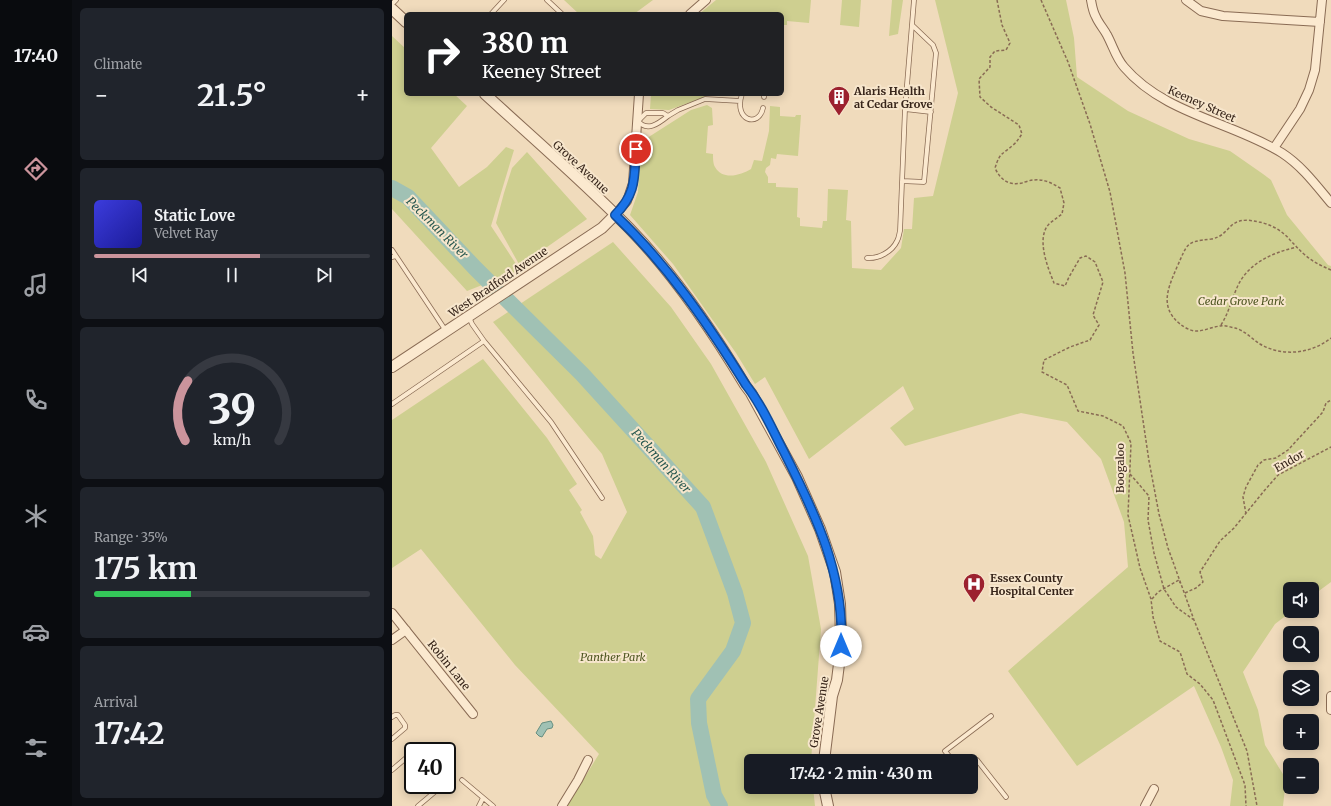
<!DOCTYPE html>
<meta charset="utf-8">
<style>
:root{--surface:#171b24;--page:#20242c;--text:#f1f3f6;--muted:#9ea1a6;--line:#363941;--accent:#cb949c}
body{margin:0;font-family:Merriweather,serif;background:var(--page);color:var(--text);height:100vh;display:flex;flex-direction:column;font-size:15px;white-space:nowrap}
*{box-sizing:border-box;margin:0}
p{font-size:13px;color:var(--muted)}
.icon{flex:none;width:22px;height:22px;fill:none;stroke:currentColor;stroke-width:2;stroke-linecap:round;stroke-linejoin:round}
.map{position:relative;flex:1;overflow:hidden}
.sheet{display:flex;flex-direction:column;gap:8px;padding:8px;background:#0d0f14;width:320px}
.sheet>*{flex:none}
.guide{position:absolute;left:12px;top:12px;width:380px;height:84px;border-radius:6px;box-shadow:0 2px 10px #0003;background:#202124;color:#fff;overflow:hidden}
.buttons{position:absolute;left:891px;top:582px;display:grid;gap:8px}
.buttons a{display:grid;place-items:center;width:36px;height:36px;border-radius:6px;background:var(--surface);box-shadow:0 2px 10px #0003;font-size:20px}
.speed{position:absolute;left:12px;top:742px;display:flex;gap:8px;font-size:20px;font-weight:700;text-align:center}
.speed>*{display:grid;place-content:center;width:52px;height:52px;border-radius:50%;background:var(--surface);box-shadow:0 2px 10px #0003;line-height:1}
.speed .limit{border:2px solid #111;border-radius:6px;background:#fff;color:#111}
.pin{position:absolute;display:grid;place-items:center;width:34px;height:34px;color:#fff;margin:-17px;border:2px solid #fff;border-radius:50%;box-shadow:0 1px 4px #0007}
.me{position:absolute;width:44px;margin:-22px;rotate:0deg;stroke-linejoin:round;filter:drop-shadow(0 0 3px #0008)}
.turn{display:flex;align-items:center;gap:14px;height:84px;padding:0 12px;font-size:18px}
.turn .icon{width:52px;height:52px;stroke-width:2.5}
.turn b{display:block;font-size:28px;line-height:34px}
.big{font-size:30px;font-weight:700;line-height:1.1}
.sheet .widget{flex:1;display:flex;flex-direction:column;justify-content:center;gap:6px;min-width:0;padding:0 14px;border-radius:6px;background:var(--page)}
.sheet .dial{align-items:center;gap:0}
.dial svg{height:104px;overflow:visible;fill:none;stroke:var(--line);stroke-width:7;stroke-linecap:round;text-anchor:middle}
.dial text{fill:var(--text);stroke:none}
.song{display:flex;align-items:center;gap:12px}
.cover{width:48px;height:48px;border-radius:6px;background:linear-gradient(135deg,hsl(240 70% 55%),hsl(240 70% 35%))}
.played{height:4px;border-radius:2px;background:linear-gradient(90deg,var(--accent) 60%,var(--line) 60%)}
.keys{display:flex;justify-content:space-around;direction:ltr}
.heat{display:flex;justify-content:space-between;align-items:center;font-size:22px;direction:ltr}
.charge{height:6px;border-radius:3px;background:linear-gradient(90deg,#34c759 35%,var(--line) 0)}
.trip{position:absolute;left:352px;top:754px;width:234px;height:40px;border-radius:6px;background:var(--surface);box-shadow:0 2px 10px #0003;font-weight:700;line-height:40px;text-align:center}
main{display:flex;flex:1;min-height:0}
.dock{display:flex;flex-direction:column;width:72px;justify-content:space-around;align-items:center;background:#090b0e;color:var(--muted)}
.dock .icon{width:28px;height:28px}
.dock .active{color:var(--accent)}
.dock b{font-size:18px;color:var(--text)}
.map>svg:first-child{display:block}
.green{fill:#cecf90}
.water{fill:#a0c1b4;stroke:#678f81}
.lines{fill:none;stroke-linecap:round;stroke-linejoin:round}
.river{stroke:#a0c1b4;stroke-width:16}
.service-casing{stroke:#896b54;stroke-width:5.5}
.minor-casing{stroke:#896b54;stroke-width:10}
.tertiary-casing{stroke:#896b54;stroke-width:12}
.path{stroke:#896b54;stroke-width:1.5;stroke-dasharray:3 2;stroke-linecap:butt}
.service{stroke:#fbe9cf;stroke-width:4}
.minor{stroke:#fbe9cf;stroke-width:8}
.tertiary{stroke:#fbe9cf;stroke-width:10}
.route-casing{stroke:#114b97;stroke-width:10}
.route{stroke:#1a73e8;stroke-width:7}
.labels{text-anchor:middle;stroke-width:4;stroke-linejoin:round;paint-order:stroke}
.poi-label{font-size:11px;font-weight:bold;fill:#37251a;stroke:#f7e6cc;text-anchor:start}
.street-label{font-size:11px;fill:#37251a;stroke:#f7e6cc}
.park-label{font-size:11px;font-style:italic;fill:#4d5520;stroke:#f7e6cc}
.water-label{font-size:12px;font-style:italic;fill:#285850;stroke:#f7e6cc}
</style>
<main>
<nav class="dock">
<b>17:40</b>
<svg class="icon active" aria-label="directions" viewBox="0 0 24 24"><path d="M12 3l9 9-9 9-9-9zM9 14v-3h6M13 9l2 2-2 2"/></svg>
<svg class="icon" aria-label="music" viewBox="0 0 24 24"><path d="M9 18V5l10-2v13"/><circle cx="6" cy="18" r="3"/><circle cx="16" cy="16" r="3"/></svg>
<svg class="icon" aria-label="phone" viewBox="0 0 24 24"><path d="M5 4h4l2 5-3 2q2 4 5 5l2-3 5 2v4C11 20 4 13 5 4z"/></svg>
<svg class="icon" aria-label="climate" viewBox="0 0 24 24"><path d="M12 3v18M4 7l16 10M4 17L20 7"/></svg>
<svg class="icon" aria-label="car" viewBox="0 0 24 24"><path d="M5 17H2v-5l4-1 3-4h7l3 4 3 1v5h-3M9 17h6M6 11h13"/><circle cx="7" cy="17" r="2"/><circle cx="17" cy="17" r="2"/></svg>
<svg class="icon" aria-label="filters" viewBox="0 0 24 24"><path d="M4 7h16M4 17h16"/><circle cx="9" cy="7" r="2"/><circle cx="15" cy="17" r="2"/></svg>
</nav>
<section class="sheet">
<div class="widget"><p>Climate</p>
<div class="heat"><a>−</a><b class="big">21.5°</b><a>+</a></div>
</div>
<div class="widget">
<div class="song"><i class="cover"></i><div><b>Static Love</b><p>Velvet Ray</p></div></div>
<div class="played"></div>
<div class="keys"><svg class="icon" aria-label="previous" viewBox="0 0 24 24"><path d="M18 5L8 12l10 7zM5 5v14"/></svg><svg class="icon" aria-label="pause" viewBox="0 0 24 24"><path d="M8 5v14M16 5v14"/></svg><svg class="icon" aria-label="next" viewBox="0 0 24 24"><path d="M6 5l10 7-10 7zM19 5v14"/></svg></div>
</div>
<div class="widget dial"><svg viewBox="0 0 100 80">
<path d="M14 69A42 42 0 1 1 86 69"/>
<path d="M14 69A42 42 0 0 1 16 23" stroke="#cb949c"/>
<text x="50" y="56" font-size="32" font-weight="700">39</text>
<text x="50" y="72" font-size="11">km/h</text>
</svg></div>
<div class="widget"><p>Range · 35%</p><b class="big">175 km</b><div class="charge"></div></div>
<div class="widget"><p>Arrival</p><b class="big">17:42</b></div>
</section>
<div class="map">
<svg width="939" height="806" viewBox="0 0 939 806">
<rect width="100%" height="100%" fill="#f0dbbc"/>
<path class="green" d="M172 0H261L242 14H187Z
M324 0H419L417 23 395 21V25H390V14H307Z
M450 0H469L467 27 448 25Z
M500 0H511L506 34 497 36Z
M543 0H674L682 38 685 77 736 111 797 139 838 151 871 174 879 180 895 215 936 265 939 266V582L920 596V589H898V611H900L883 624 851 672 866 710 873 745 894 779 891 806H838L841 780 829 747 802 686 685 766 616 671 736 567 732 522 709 459 675 422 629 413 513 446 498 428 522 409 511 386 417 459 373 377 363 384 344 353 281 264 238 215 246 192 248 157 252 140 299 110 315 105 320 108 321 125 316 126 314 153 321 154C321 158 321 164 323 167 331 181 349 175 359 169L362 160 370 161 377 131 378 106 388 107V116L403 117 404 115H409L406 156 385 154 384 159 379 158 378 165 374 168 373 172 376 177V183H384V187L406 188 405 217 408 218V226L430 228 431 221H435L436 189 456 190 454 220 459 221 460 268 489 270 509 248 512 229H520L522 198 541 196 566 93Z
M0 36 14 49V94H62L75 106 39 148 67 187 95 167 114 147 122 150 99 226 128 270 75 291 0 209Z
M259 94H321L277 110 258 109Z
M135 152 195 219 128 266 104 223 112 193 120 168Z
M221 242 279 307 319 364 374 462 416 556 429 629 419 761H359V787H421L423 806H175L207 754 123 665 29 549 0 568V420L91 359 155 438 185 484 177 490 190 510 188 512 201 536 203 555 209 559 235 512 210 454 101 322Z"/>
<path class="water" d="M159 721 161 725 160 728 155 729 150 737 147 736 144 733 150 723Z"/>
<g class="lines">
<path class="river" d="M0 188 16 197 83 268 190 374 311 507 343 593 351 623 341 651 306 699 307 723 322 795 328 806"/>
<g class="service-casing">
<path id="service" d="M155 0 170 14
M0 4 4 0
M99 14 112 0
M350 94C341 121 367 128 371 108
M372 94V97
M513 109 539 112
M254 113H271L276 116C266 124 255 132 246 121Z
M276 116 286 110 313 99 348 101
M510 181 532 182 544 53 541 45 520 25
M0 250 4 256
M0 257 4 256 54 331
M475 258C486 259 500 252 505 241 507 238 507 234 508 231L513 109 522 0
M92 341 159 422 210 498
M0 404 92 341 80 324 77 317
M0 717 3 715H6L13 725V728L0 739
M561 761 553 751 599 716
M579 764 585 760 614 797
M0 770 21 752
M70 780 101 806
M26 806 51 785
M87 806 91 798"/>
</g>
<g class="minor-casing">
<path id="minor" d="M699 0C700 6 701 12 704 17 707 24 712 29 715 35 721 46 724 58 732 67 772 114 840 122 890 153 910 166 924 185 939 203
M794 0 809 11 831 16 928 22
M298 14 314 0
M882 148 908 109 917 90 923 70 930 0
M223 215 235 201 241 183 247 94
M0 613 81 714
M0 640 14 630
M939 696V710
M170 806 186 780 196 760
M753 806 762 789"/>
</g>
<g class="tertiary-casing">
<path id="tertiary" d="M0 9 14 22
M93 94C141 138 191 181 237 228 282 274 320 330 353 385L359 393 405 477 428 529 443 572 448 604 449 636 448 656 445 680 440 696 432 761
M0 367 210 228 223 215
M432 787 436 806"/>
</g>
<path class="path" d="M605 0 610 25 618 43 614 50 603 51 598 57V67L587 79 588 97 599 107 627 125 630 134C627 138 625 142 621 145 610 155 608 152 603 168 608 179 616 186 630 183 633 182 638 180 642 180 652 179 660 183 668 188L672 203 670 214C666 217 662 220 658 223 643 237 656 268 662 283L673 286 677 277 688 258 694 256 703 262 711 282 701 315 707 325 698 340 678 347 652 360 650 372 675 385 686 411 711 416 731 426 739 443 736 515 748 568 759 599 761 617 768 641 788 652 795 674 808 684 821 700 853 785 854 806
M649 0 676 62 698 124 718 192 733 273 741 353 757 461 767 514 776 548 802 620 855 751 865 806
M939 270C930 266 921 262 913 255 907 250 903 245 898 240 891 231 878 224 867 222 834 214 840 236 819 239 793 242 796 243 785 267 776 288 767 307 788 324 792 327 798 331 804 331 812 331 820 327 828 326 832 325 838 327 843 328 852 330 860 339 868 344 890 357 919 354 939 338
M829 325C836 314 839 302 844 290 854 264 879 253 905 247
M738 474 757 496 756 520 762 553 772 589 784 607 802 620
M854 514 851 497 854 487 866 465 872 460 884 458 896 450 931 412 934 403 939 400
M793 593 804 588 811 582 808 572 828 541 842 528 872 491 886 475 939 447
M760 599 766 592 787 580 788 583"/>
<use href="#service" class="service"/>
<use href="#minor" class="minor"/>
<use href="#tertiary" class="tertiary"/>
</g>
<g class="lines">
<g class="route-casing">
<path id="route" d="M244 149C242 177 245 193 223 215 275 264 316 324 354 385 370 405 380 429 392 452 423 513 453 575 449 646"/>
</g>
<use href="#route" class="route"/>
</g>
<defs>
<g id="building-pin" transform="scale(1.15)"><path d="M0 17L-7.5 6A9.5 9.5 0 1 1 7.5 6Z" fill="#9c212f" stroke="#f7e6cc"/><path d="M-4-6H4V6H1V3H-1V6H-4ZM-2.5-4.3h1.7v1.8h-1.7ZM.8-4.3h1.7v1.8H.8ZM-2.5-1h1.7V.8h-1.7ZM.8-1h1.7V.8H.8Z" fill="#fff"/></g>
<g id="hospital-pin" transform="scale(1.15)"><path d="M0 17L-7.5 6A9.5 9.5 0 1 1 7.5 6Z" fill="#9c212f" stroke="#f7e6cc"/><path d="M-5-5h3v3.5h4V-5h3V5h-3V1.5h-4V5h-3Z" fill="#fff"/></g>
</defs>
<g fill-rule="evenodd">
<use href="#building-pin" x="447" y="97"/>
<use href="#hospital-pin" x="582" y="584"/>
</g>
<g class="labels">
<g class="poi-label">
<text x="462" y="95">Alaris Health<tspan x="462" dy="13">at Cedar Grove</tspan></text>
<text x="598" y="582">Essex County<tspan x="598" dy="13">Hospital Center</tspan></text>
</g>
<g class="street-label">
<text transform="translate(810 104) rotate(24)" y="4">Keeney Street</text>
<text transform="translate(189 167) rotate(43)" y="4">Grove Avenue</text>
<text transform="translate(106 282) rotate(-34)" y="4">West Bradford Avenue</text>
<text transform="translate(897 461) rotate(-30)" y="4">Endor</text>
<text transform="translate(728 468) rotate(-90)" y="4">Boogaloo</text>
<text transform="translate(57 665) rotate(51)" y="4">Robin Lane</text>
<text transform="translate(427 712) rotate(-81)" y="4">Grove Avenue</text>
</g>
<g class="park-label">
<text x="849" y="305">Cedar Grove Park</text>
<text x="221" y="661">Panther Park</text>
</g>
<g class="water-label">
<text transform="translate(45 228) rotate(45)" y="4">Peckman River</text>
<text transform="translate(269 461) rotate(48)" y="4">Peckman River</text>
</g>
</g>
</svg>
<div class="buttons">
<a><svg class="icon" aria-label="sound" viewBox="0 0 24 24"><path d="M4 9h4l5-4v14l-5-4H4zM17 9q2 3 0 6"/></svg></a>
<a><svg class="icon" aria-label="search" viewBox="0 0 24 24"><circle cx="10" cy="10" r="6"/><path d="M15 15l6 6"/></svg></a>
<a><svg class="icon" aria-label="layers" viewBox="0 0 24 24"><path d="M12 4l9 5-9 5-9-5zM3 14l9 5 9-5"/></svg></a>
<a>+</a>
<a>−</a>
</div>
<div class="speed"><div class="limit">40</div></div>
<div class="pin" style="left:244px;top:149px;background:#d93025"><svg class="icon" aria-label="arrive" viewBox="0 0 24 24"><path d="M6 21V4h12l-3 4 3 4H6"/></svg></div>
<svg class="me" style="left:449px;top:646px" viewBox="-20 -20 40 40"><circle r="19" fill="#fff"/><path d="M0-13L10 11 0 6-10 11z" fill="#1a73e8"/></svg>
<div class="trip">17:42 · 2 min · 430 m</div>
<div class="guide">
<div class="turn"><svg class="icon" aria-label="right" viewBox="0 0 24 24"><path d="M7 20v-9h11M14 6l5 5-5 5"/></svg><div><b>380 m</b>Keeney Street</div></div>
</div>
</div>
</main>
